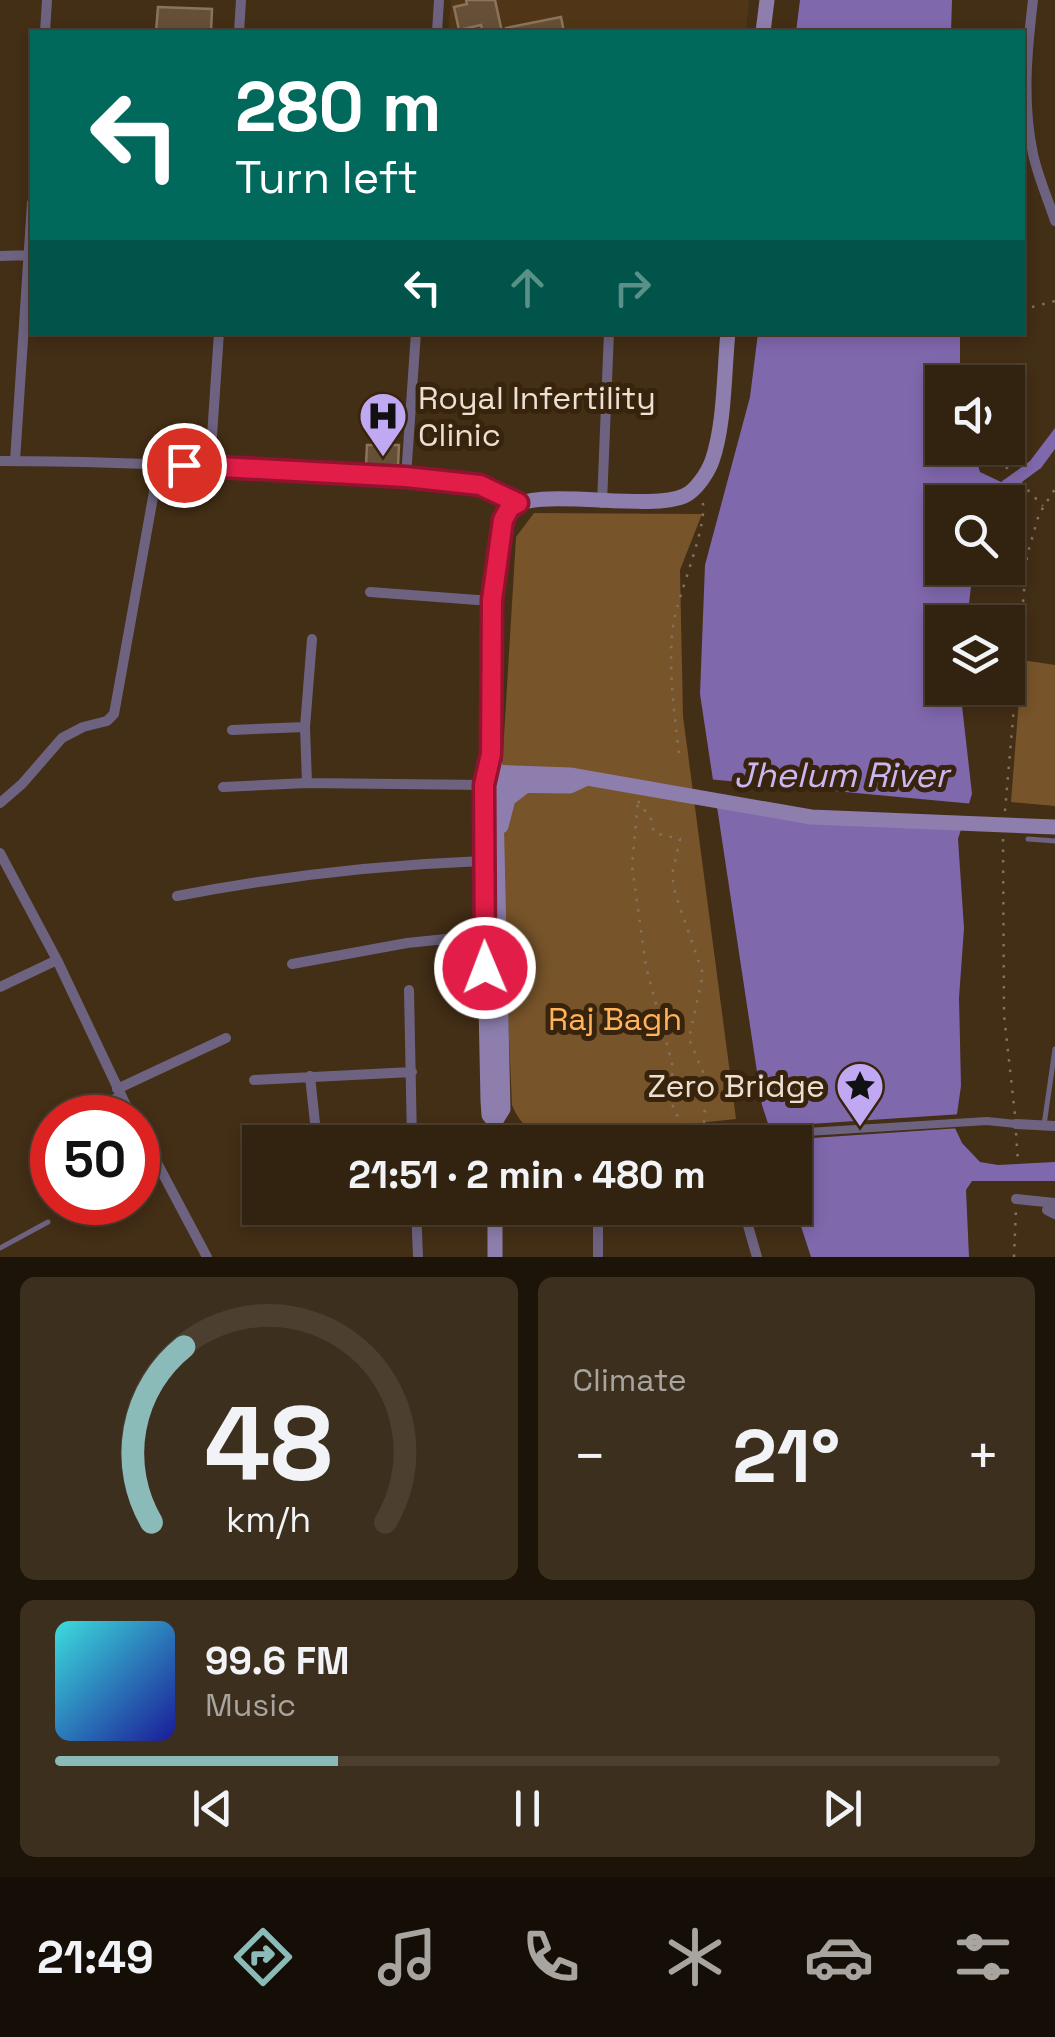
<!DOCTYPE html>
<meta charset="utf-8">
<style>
:root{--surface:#322210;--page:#3d2f1e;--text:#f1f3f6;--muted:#a8a49f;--line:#4d3f30;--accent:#8bbbb9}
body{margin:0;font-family:"Space Grotesk",sans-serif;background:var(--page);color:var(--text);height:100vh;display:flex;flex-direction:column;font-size:38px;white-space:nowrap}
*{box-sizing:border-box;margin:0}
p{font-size:32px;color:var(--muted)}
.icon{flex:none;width:55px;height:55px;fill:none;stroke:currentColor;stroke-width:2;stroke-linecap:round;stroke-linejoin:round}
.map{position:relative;height:1257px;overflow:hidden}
.drawer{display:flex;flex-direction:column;gap:20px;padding:20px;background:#1c1309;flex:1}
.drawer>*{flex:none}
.top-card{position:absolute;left:30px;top:30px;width:995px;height:305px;border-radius:0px;box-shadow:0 5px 15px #0003,0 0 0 2px var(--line);background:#00695c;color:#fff;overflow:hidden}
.fabs{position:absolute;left:925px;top:365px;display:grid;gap:20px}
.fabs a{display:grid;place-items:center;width:100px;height:100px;border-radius:0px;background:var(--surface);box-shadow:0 5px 15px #0003,0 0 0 2px var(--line);font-size:50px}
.speed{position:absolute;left:30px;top:1095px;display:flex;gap:20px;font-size:50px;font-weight:700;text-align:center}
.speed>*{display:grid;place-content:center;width:130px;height:130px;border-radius:50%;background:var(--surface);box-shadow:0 5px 15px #0003,0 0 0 2px var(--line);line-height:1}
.speed .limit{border:15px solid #d22;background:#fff;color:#111}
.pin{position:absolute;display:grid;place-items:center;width:85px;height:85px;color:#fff;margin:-42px;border:5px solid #fff;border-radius:50%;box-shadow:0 2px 10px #0007}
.me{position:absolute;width:110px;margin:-55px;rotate:359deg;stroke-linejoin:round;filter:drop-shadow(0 0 8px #0008)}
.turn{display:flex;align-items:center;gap:35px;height:210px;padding:0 40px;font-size:45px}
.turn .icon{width:130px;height:130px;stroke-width:2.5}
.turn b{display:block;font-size:70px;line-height:85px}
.lanes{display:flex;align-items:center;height:95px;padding:0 40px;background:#0003;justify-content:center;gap:50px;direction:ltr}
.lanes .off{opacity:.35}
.big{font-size:75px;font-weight:600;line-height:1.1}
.drawer .card{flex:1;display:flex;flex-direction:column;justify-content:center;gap:15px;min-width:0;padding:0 35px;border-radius:15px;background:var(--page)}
.drawer .dial{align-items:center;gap:0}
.dial svg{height:260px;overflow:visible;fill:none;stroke:var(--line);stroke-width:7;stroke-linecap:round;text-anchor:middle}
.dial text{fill:var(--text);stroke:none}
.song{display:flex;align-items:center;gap:30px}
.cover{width:120px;height:120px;border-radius:15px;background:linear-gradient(135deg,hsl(180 70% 55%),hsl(240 70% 35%))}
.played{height:10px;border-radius:5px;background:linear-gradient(90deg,var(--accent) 30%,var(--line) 30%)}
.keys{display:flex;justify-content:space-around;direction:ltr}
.heat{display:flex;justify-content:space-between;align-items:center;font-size:55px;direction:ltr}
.drawer .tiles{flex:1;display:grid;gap:20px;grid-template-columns:1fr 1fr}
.card:last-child{grid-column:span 2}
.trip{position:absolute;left:242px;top:1125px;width:570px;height:100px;border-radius:0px;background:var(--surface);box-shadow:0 5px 15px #0003,0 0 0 2px var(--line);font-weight:600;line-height:100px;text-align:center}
.tabs{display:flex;height:160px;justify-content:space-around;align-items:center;background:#140e06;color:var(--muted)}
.tabs .icon{width:70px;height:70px}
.tabs .on{color:var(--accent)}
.tabs b{font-size:45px;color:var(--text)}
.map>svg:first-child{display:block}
.built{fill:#503617}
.green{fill:#78542a}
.water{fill:#8068ad}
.pier{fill:#432e16}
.building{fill:#664f37;stroke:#8c745a;stroke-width:2.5}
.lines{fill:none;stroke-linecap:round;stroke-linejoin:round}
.path{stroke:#84725e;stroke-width:2.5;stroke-dasharray:2.5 8;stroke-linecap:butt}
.service{stroke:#6d6381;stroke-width:5}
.pedestrian{stroke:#6d6381;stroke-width:8}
.minor{stroke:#6d6381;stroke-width:10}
.tertiary{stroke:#6d6381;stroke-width:14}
.secondary{stroke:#8d7ead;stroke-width:15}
.route-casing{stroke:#92132f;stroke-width:25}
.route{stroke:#e11d48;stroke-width:18}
.labels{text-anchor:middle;stroke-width:10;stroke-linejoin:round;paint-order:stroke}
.poi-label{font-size:32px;fill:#eddfd1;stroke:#38240c;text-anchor:start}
.park-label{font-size:32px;fill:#ffb35a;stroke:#38240c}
.water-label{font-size:35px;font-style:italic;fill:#cab7f1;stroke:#38240c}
</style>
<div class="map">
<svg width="1055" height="1257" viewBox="0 0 1055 1257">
<rect width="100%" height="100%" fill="#432e16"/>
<path class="built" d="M451 0H749L746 32H448Z"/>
<path class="green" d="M534 513 702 514 680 570 683 716 736 1119 550 1139C530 1133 520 1124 512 1105L499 819 516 537Z
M1022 660 1055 665V806L1011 802Z"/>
<path class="water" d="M800 0H952L951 32H796Z
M758 333H960V382H942V448H973L980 472 1001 482 1030 461 1055 428V449L1041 468 1008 492 988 502H942V568H973L967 622H942V688H960L972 794 958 839 964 928 959 998 961 1086 955 1128 962 1143 980 1162 998 1165 1055 1162V1181H972L966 1190 969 1257H811L795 1208V1142H774L762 1105 700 694 705 565 750 397Z"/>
<path class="pier" d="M707 779 974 804 967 828 711 803Z
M962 1114 961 1128 768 1141 764 1127Z"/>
<path class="building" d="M466 0H495L502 32H483L481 25 459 30 454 7 467 4Z
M158 7 212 9 211 32H156Z
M561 17 564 32H506V28Z
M367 445H399L398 466 366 465Z"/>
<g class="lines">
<path class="path" d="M1032 307 1055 301
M1006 467 1043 506
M679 753C674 712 667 659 674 620 679 593 710 519 702 500
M638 801 651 819 654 833 680 839 672 875 675 893 703 974 689 1039 710 1089 705 1104 703 1138 688 1132 673 1109 672 1063 646 967 632 866Z
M1005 811 1027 556 1039 514 1055 489
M1003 839 1004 1015 1015 1115
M1016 1133 1018 1162
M1014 1257 1016 1209"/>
<path class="service" d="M1028 839 1055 841
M1044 1125 1055 1049
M0 1248 48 1222"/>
<path class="pedestrian" d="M724 1137 987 1121 1016 1124"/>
<path class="minor" d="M1033 0C1027 51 1022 103 1033 154 1038 177 1048 199 1055 221
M45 32 47 0
M239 32 241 0
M437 32 439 0
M0 256 32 255
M0 461C105 461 210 466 315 472 382 476 457 471 518 503
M15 461 32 203
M210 466 219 332
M406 477 416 332
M602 503 609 332
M370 592 491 601
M232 730 305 727
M307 783 305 727 312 639
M223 787 307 783 484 785
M0 803 22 784 62 738 83 727 107 721 114 714 159 464
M0 853 57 960 132 1118
M177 896C280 876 378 865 483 861
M292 964 407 943 485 935
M0 987 57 960
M409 990 412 1142
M310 1076 317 1142
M254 1080 412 1072
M117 1089 226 1038
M75 1118 121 1096
M1016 1124 1055 1126
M138 1127 207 1257
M553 1142 724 1137 726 1142
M1016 1199 1055 1203
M416 1208 418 1257
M598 1208V1257
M743 1208 757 1257
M1047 1210 1055 1214"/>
<path class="tertiary" d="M495 1142V1122"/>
<path class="secondary" d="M763 32 767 0
M491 754 485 772 483 861 488 1101 489 1115 495 1122 503 1109 495 764 491 754C491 688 488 622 498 556 500 542 499 524 507 512 526 483 645 513 684 496 696 491 708 472 712 461 725 424 724 371 728 332
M488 772 570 775 811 817 1055 827
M485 785 570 786 585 779
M501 826 508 799 526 785
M495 1208V1257"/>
</g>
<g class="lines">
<g class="route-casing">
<path id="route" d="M184 465 406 477 480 485 518 503 510 507 503 520 492 600 491 754 484 785 485 968"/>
</g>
<use href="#route" class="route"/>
</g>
<defs>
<g id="hospital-pin" transform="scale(2.5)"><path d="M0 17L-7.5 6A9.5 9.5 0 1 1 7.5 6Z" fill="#c1a8f3" stroke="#38240c"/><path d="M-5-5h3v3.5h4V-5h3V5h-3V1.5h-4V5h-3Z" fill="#111"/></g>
<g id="sight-pin" transform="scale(2.5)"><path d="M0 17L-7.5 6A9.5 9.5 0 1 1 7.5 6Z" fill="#c1a8f3" stroke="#38240c"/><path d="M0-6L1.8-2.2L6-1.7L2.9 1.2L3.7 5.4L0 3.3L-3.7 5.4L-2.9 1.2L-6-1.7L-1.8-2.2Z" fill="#111"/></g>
</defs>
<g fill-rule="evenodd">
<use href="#hospital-pin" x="383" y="416"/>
<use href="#sight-pin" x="860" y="1086"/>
</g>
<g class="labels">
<g class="poi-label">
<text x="418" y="409">Royal Infertility<tspan x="418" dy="37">Clinic</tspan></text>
<text x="825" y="1097" text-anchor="end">Zero Bridge</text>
</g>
<g class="park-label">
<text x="615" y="1030">Raj Bagh</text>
</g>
<g class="water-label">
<text x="841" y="787">Jhelum River</text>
</g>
</g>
</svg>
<div class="fabs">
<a><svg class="icon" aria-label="sound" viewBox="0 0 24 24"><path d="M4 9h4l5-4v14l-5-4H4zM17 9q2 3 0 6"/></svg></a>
<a><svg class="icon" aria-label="search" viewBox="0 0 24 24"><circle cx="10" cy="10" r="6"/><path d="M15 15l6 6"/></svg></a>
<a><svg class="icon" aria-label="layers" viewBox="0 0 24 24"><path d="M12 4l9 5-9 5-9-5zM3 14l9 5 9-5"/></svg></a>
</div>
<div class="speed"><div class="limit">50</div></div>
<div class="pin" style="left:184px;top:465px;background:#d93025"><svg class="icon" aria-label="arrive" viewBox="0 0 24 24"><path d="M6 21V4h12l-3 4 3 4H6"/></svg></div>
<svg class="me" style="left:485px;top:968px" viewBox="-20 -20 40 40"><circle r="17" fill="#e11d48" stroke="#fff" stroke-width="3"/><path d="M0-11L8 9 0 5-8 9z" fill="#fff"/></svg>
<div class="trip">21:51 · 2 min · 480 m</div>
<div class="top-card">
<div class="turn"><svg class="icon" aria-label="left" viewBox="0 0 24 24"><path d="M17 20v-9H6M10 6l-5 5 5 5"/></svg><div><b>280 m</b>Turn left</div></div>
<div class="lanes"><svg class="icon" aria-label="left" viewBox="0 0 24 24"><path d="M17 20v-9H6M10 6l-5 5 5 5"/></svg><svg class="icon off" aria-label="ahead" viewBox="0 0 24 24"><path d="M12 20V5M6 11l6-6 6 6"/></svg><svg class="icon off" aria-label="right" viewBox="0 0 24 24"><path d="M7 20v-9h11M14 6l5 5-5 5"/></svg></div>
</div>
</div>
<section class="drawer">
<div class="tiles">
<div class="card dial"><svg viewBox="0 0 100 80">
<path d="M14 69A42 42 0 1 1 86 69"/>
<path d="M14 69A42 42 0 0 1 24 15" stroke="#8bbbb9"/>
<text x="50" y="56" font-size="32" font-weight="700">48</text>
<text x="50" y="72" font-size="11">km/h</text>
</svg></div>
<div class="card"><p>Climate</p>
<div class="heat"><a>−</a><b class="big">21°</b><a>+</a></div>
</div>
<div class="card">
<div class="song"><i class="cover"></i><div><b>99.6 FM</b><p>Music</p></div></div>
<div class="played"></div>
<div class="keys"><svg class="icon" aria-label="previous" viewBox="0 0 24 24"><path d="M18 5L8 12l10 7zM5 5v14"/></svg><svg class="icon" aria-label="pause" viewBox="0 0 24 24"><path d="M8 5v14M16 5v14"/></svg><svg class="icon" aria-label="next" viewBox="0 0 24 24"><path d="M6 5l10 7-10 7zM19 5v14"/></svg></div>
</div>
</div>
</section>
<nav class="tabs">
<b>21:49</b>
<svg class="icon on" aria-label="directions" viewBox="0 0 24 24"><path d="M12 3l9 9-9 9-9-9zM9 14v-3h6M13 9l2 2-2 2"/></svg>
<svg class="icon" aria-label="music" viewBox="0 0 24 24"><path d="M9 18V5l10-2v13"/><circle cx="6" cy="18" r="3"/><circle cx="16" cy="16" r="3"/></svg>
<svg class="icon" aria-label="phone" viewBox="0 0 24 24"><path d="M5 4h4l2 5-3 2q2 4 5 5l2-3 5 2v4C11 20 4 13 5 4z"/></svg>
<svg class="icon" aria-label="climate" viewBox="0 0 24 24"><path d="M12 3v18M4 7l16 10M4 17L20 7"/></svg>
<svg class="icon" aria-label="car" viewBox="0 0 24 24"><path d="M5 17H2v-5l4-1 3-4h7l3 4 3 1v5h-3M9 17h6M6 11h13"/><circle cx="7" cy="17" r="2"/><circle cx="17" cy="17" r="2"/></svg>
<svg class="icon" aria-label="filters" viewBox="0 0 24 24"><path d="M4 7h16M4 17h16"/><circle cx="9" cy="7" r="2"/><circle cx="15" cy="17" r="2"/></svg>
</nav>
